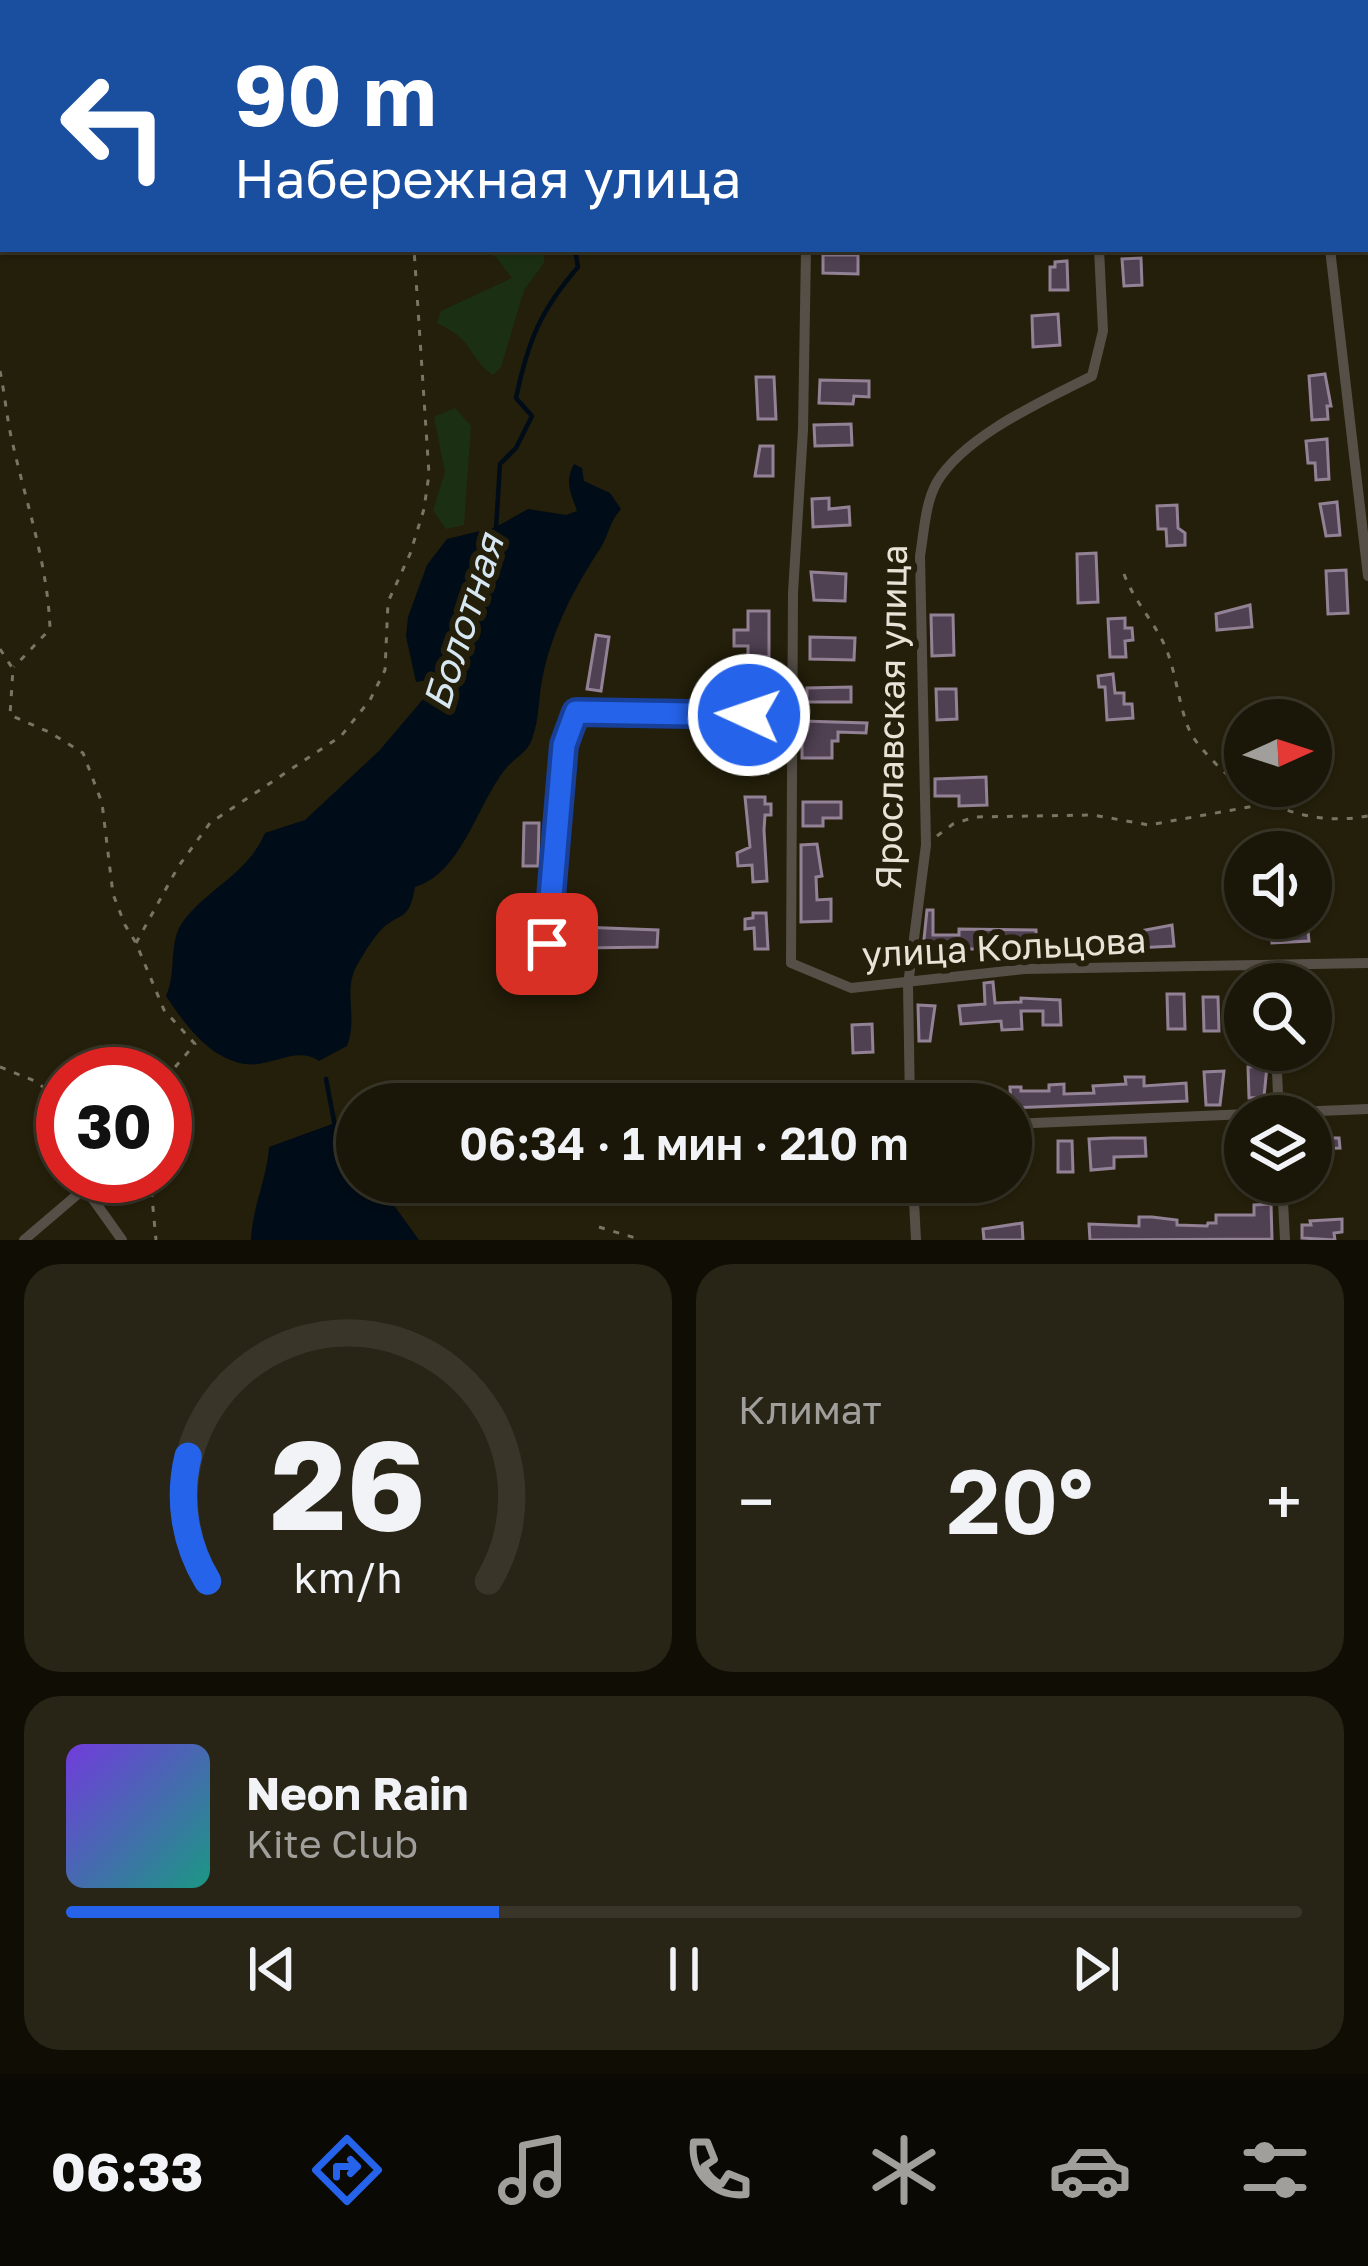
<!DOCTYPE html>
<html lang="ru">
<meta charset="utf-8">
<style>
:root{--surface:#1b1708;--page:#282416;--text:#f1f3f6;--muted:#a09f9c;--line:#393629;--accent:#2563eb}
body{margin:0;font-family:"Golos Text",sans-serif;background:var(--page);color:var(--text);height:100vh;display:flex;flex-direction:column;font-size:45px;white-space:nowrap}
*{box-sizing:border-box;margin:0}
p{font-size:39px;color:var(--muted)}
.icon{flex:none;width:66px;height:66px;fill:none;stroke:currentColor;stroke-width:2;stroke-linecap:round;stroke-linejoin:round}
.map{position:relative;height:1240px;overflow:hidden}
.details{display:flex;flex-direction:column;gap:24px;padding:24px;background:#0f0d04;flex:1}
.details>*{flex:none}
.top-card{position:absolute;left:0px;top:0px;width:1368px;height:252px;box-shadow:0 3px 9px #0004,0 0 0 3px var(--line);background:#1a4fa0;color:#fff;overflow:hidden}
.needle{width:78px;rotate:87deg}
.buttons{position:absolute;left:1224px;top:699px;display:grid;gap:24px}
.buttons a{display:grid;place-items:center;width:108px;height:108px;border-radius:50%;background:var(--surface);box-shadow:0 3px 9px #0004,0 0 0 3px var(--line);font-size:60px}
.speed{position:absolute;left:36px;top:1047px;display:flex;gap:24px;font-size:60px;font-weight:700;text-align:center}
.speed>*{display:grid;place-content:center;width:156px;height:156px;border-radius:50%;background:var(--surface);box-shadow:0 3px 9px #0004,0 0 0 3px var(--line);line-height:1}
.speed .limit{border:18px solid #d22;background:#fff;color:#111}
.pin{position:absolute;display:grid;place-items:center;width:102px;height:102px;color:#fff;margin:-51px;border-radius:24px;box-shadow:0 6px 18px #0006}
.me{position:absolute;width:132px;margin:-66px;rotate:273deg;stroke-linejoin:round;filter:drop-shadow(0 0 9px #0008)}
.turn{display:flex;align-items:center;gap:42px;height:252px;padding:0 36px;font-size:54px}
.turn .icon{width:156px;height:156px;stroke-width:2.5}
.turn b{display:block;font-size:84px;line-height:102px}
.big{font-size:90px;font-weight:600;line-height:1.1}
.details .card{flex:1;display:flex;flex-direction:column;justify-content:center;gap:18px;min-width:0;padding:0 42px;border-radius:36px;background:var(--page)}
.details .dial{align-items:center;gap:0}
.dial svg{height:312px;overflow:visible;fill:none;stroke:var(--line);stroke-width:7;stroke-linecap:round;text-anchor:middle}
.dial text{fill:var(--text);stroke:none}
.song{display:flex;align-items:center;gap:36px}
.cover{width:144px;height:144px;border-radius:18px;background:linear-gradient(135deg,hsl(260 70% 55%),hsl(170 70% 35%))}
.played{height:12px;border-radius:6px;background:linear-gradient(90deg,var(--accent) 35%,var(--line) 35%)}
.keys{display:flex;justify-content:space-around;direction:ltr}
.heat{display:flex;justify-content:space-between;align-items:center;font-size:66px;direction:ltr}
.details .tiles{flex:1;display:grid;gap:24px;grid-template-columns:1fr 1fr}
.card:last-child{grid-column:span 2}
.trip{position:absolute;left:336px;top:1083px;width:696px;height:120px;border-radius:60px;background:var(--surface);box-shadow:0 3px 9px #0004,0 0 0 3px var(--line);font-weight:600;line-height:120px;text-align:center}
.tabs{display:flex;height:192px;justify-content:space-around;align-items:center;background:#0b0903;color:var(--muted)}
.tabs .icon{width:84px;height:84px}
.tabs .current{color:var(--accent)}
.tabs b{font-size:54px;color:var(--text)}
.map>svg:first-child{display:block}
.green{fill:#1b3012}
.water{fill:#000c17}
.lines{fill:none;stroke-linecap:round;stroke-linejoin:round}
.stream{stroke:#000c17;stroke-width:4.5}
.building{fill:#504152;stroke:#938195;stroke-width:3}
.path{stroke:#797564;stroke-width:3;stroke-dasharray:6 9;stroke-linecap:butt}
.street{stroke:#554f47;stroke-width:10}
.route-casing{stroke:#184099;stroke-width:30}
.route{stroke:#2563eb;stroke-width:21}
.labels{text-anchor:middle;stroke-width:12;stroke-linejoin:round;paint-order:stroke}
.street-label{font-size:36px;fill:#e7e4d7;stroke:#241f0a}
.water-label{font-size:39px;font-style:italic;fill:#d6e7f2;stroke:#241f0a}
</style>
<div class="map">
<svg width="1368" height="1240" viewBox="0 0 1368 1240">
<rect width="100%" height="100%" fill="#241f0a"/>
<path class="green" d="M481 249H544V263L524 290 501 367 493 375C467 357 476 341 437 323L441 311 512 278 496 257Z
M455 408 471 426 464 525 446 529 433 510 445 472 434 417Z"/>
<path class="water" d="M574 464 582 468 584 481 610 493 621 509C609 522 609 535 600 549 574 588 553 629 543 675 538 696 540 718 532 739 528 751 517 757 508 766 478 800 463 873 415 887 409 924 399 911 381 930 374 937 364 953 359 962 341 989 359 1015 347 1046L319 1061C297 1045 270 1068 245 1064 208 1058 185 1024 166 996 177 973 168 944 182 923 207 888 247 875 265 833L305 820 379 751 430 691 432 679 416 682 406 636 408 617 427 565 447 539 496 527 528 509 566 515 577 511C571 493 564 482 574 464Z
M335 1123 357 1154V1182H377L419 1240H251C252 1208 267 1179 269 1147Z"/>
<g class="lines">
<path class="stream" d="M605 3 606 0
M496 529 500 464 516 448 532 416 516 398C528 341 540 311 578 267L575 249
M326 1079 335 1126"/>
</g>
<path class="building" d="M823 255H858V274L823 273Z
M1141 258 1142 285 1124 286 1122 259Z
M1067 261 1068 290H1050V267H1055V262Z
M1058 314 1060 345 1033 347 1032 316Z
M1325 374 1331 406H1327L1328 419 1312 420 1309 376Z
M756 377H774L776 419H758Z
M820 380 869 381V397L854 396 853 404 819 403Z
M851 424 852 445 815 446 814 425Z
M1327 439 1329 479 1316 480 1315 463H1308L1306 441Z
M760 446H773V476H755Z
M829 498V509L849 507 850 525 813 527 812 499Z
M1337 502 1340 535 1326 536 1320 504Z
M1177 505 1178 528 1185 533V545L1167 546 1166 529H1158L1157 506Z
M1096 553 1098 602 1078 603 1077 554Z
M1346 570 1348 613 1328 614 1326 571Z
M811 572 846 574 845 601 814 600Z
M1250 605 1252 627 1217 630 1216 614Z
M748 611H769V657H748V646H734V630H748Z
M931 615H953L954 655 932 656Z
M1125 618V628H1132L1133 640 1125 641 1126 657H1110L1108 619Z
M596 635 609 637 601 691 587 689Z
M810 637 855 638 854 660 810 659Z
M1113 674 1115 693H1124V704H1132L1133 718 1107 720 1105 687H1099L1098 676Z
M851 687V702H807V688Z
M936 689H956L957 719 937 720Z
M802 721 867 723 866 733 838 732V741H832V758H802Z
M751 736H769L768 773H751Z
M986 777 987 805 959 806V796H935V779Z
M745 797H765V804H771V815H765L764 830 767 881 753 882 752 865 738 866 737 853 750 847Z
M803 802H841V818H823V826H803Z
M524 823H539L538 866H523Z
M817 844 822 876 816 877 817 900 831 899V921L801 922V845Z
M927 910H933V935H959V929L1036 930 1037 949H923Z
M753 913H766L768 949H755L754 928 745 929V919L753 918Z
M1307 920 1309 941 1272 943 1271 922Z
M516 923H534L533 949H515Z
M1172 925 1174 946 1136 948 1135 932Z
M580 927 658 930 657 947 580 948Z
M993 982 995 1003 1021 1002V998L1060 1000 1061 1025H1043V1011H1021L1022 1029 1002 1030 1001 1021 961 1024 959 1006 985 1004 984 983Z
M1167 994H1184L1185 1029H1168Z
M1203 997H1218L1219 1031H1204Z
M918 1005 935 1006 930 1041H919Z
M872 1024 873 1052 853 1053 852 1025Z
M1267 1066 1264 1097 1249 1098 1248 1067Z
M1224 1071 1220 1105H1206L1204 1072Z
M1125 1077H1144V1086L1186 1083 1187 1101 1011 1108 1010 1087H1021V1091H1049V1085L1064 1084V1094L1094 1093 1093 1086 1126 1084Z
M760 1082V1104H731L730 1083Z
M1329 1129 1330 1138H1339L1340 1148 1311 1149V1130Z
M1112 1138H1145L1146 1156 1114 1157V1168L1091 1170 1089 1139Z
M1058 1141H1072L1073 1172H1058Z
M1271 1204 1272 1239 1090 1240 1089 1224 1139 1226V1217H1152L1177 1220V1225L1207 1226 1208 1223H1216V1215H1254V1205Z
M1342 1219V1232L1334 1233 1335 1240 1302 1238V1225H1311L1310 1221Z
M1022 1223 1023 1240H984L983 1229Z"/>
<g class="lines">
<path class="path" d="M512 0 519 3
M121 3 159 0
M396 3 403 0
M663 3 664 0
M0 10H3
M0 371C5 395 7 421 13 445 27 506 48 566 50 629L14 667
M1124 574C1134 601 1153 620 1165 646 1176 672 1178 701 1188 727 1194 742 1205 752 1216 764 1256 805 1310 827 1368 816
M0 649 13 669 10 715 49 732 83 753 102 803 113 894 125 925 136 943 164 1010 195 1044 170 1073 165 1086
M937 836 953 824 975 817 1093 815 1149 825 1260 805
M136 943 178 867 210 823 341 736 370 700 385 670 388 602 410 554 424 509 429 474 414 249
M0 1067 35 1081 63 1102
M150 1176 156 1240
M599 1227 642 1240"/>
<path class="street" d="M1073 0 1074 3
M1303 0 1304 3
M811 3V0
M1365 69H1368
M806 249 803 430 793 593 791 963 851 988 1024 969 1368 963
M1330 249 1368 576
M547 944 564 745 576 713 664 711 792 717
M1276 1050 1279 1116
M910 1104 908 985 926 845 920 556C924 533 925 503 937 482 965 435 1045 400 1092 376L1103 331 1099 249
M1011 1124 1368 1109
M913 1182 916 1240
M1282 1182 1285 1240
M24 1240 85 1188 122 1240"/>
</g>
<g class="lines">
<g class="route-casing">
<path id="route" d="M547 944 564 745 576 712 749 715"/>
</g>
<use href="#route" class="route"/>
</g>
<g class="labels">
<g class="street-label">
<text transform="translate(891 717) rotate(-89)" y="13">Ярославская улица</text>
<text transform="translate(1004 947) rotate(-3)" y="13">улица Кольцова</text>
</g>
<g class="water-label">
<text transform="translate(463 622) rotate(-72)" y="14">Болотная</text>
</g>
</g>
</svg>
<div class="buttons">
<a><svg class="needle" viewBox="-14 -14 28 28"><path d="M0-13l5 13h-10z" fill="#e53935"/><path d="M0 13l5-13h-10z" fill="#a09f9c"/></svg></a>
<a><svg class="icon" aria-label="sound" viewBox="0 0 24 24"><path d="M4 9h4l5-4v14l-5-4H4zM17 9q2 3 0 6"/></svg></a>
<a><svg class="icon" aria-label="search" viewBox="0 0 24 24"><circle cx="10" cy="10" r="6"/><path d="M15 15l6 6"/></svg></a>
<a><svg class="icon" aria-label="layers" viewBox="0 0 24 24"><path d="M12 4l9 5-9 5-9-5zM3 14l9 5 9-5"/></svg></a>
</div>
<div class="speed"><div class="limit">30</div></div>
<div class="pin" style="left:547px;top:944px;background:#d93025"><svg class="icon" aria-label="arrive" viewBox="0 0 24 24"><path d="M6 21V4h12l-3 4 3 4H6"/></svg></div>
<svg class="me" style="left:749px;top:715px" viewBox="-20 -20 40 40"><circle r="17" fill="#2563eb" stroke="#fff" stroke-width="3"/><path d="M0-11L8 9 0 5-8 9z" fill="#fff"/></svg>
<div class="trip">06:34 · 1 мин · 210 m</div>
<div class="top-card">
<div class="turn"><svg class="icon" aria-label="left" viewBox="0 0 24 24"><path d="M17 20v-9H6M10 6l-5 5 5 5"/></svg><div><b>90 m</b>Набережная улица</div></div>
</div>
</div>
<section class="details">
<div class="tiles">
<div class="card dial"><svg viewBox="0 0 100 80">
<path d="M14 69A42 42 0 1 1 86 69"/>
<path d="M14 69A42 42 0 0 1 9 37" stroke="#2563eb"/>
<text x="50" y="56" font-size="32" font-weight="700">26</text>
<text x="50" y="72" font-size="11">km/h</text>
</svg></div>
<div class="card"><p>Климат</p>
<div class="heat"><a>−</a><b class="big">20°</b><a>+</a></div>
</div>
<div class="card">
<div class="song"><i class="cover"></i><div><b>Neon Rain</b><p>Kite Club</p></div></div>
<div class="played"></div>
<div class="keys"><svg class="icon" aria-label="previous" viewBox="0 0 24 24"><path d="M18 5L8 12l10 7zM5 5v14"/></svg><svg class="icon" aria-label="pause" viewBox="0 0 24 24"><path d="M8 5v14M16 5v14"/></svg><svg class="icon" aria-label="next" viewBox="0 0 24 24"><path d="M6 5l10 7-10 7zM19 5v14"/></svg></div>
</div>
</div>
</section>
<nav class="tabs">
<b>06:33</b>
<svg class="icon current" aria-label="directions" viewBox="0 0 24 24"><path d="M12 3l9 9-9 9-9-9zM9 14v-3h6M13 9l2 2-2 2"/></svg>
<svg class="icon" aria-label="music" viewBox="0 0 24 24"><path d="M9 18V5l10-2v13"/><circle cx="6" cy="18" r="3"/><circle cx="16" cy="16" r="3"/></svg>
<svg class="icon" aria-label="phone" viewBox="0 0 24 24"><path d="M5 4h4l2 5-3 2q2 4 5 5l2-3 5 2v4C11 20 4 13 5 4z"/></svg>
<svg class="icon" aria-label="climate" viewBox="0 0 24 24"><path d="M12 3v18M4 7l16 10M4 17L20 7"/></svg>
<svg class="icon" aria-label="car" viewBox="0 0 24 24"><path d="M5 17H2v-5l4-1 3-4h7l3 4 3 1v5h-3M9 17h6M6 11h13"/><circle cx="7" cy="17" r="2"/><circle cx="17" cy="17" r="2"/></svg>
<svg class="icon" aria-label="filters" viewBox="0 0 24 24"><path d="M4 7h16M4 17h16"/><circle cx="9" cy="7" r="2"/><circle cx="15" cy="17" r="2"/></svg>
</nav>
